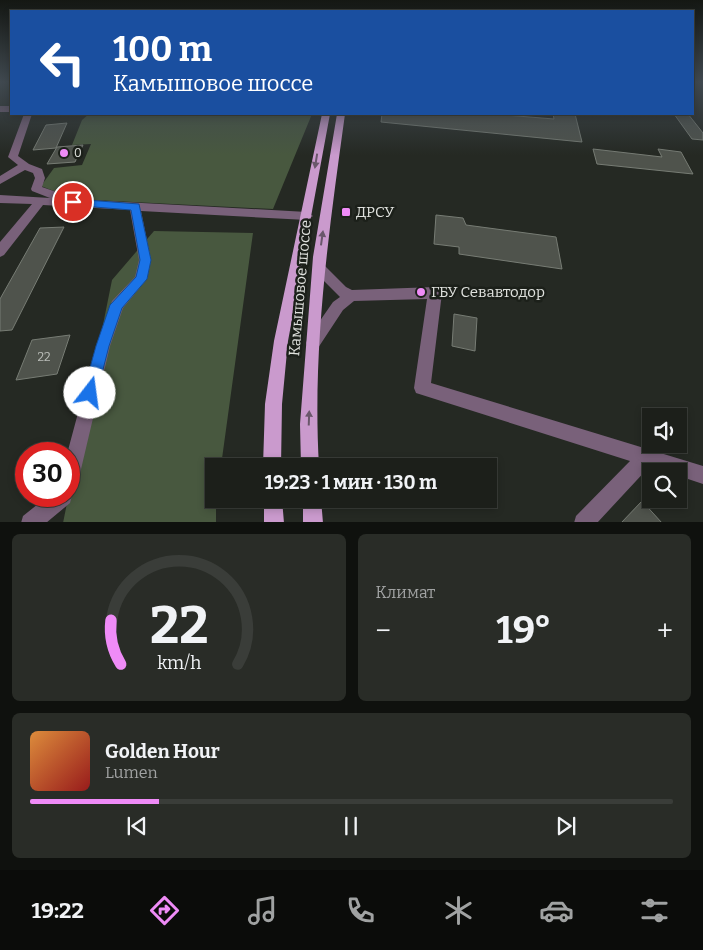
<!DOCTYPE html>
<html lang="ru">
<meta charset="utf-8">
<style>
:root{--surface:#1c1f1a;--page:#292c27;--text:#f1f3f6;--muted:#a0a2a2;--line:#3a3d39;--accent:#ef8bf7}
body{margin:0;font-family:Bitter,serif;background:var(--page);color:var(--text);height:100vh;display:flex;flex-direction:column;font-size:19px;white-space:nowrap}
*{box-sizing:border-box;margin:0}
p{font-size:16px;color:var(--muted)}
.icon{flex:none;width:28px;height:28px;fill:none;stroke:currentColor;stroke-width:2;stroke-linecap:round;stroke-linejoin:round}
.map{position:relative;height:522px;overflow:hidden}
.sheet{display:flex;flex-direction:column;gap:12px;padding:12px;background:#0f110e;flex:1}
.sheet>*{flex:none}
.top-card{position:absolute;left:10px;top:10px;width:684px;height:105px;border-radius:0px;box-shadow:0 2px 8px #0003,0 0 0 1px var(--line);background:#1a4fa0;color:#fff;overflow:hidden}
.buttons{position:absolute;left:642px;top:408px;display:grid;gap:10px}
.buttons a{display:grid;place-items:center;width:45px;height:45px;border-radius:0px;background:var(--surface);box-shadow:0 2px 8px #0003,0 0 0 1px var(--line);font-size:25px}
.speed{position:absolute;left:15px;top:442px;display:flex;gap:10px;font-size:25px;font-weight:700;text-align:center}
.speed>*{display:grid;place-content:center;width:65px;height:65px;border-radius:50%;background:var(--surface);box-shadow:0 2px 8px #0003,0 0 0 1px var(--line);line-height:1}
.speed .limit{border:8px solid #d22;background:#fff;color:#111}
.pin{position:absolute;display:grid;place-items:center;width:42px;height:42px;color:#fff;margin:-21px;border:2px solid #fff;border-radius:50%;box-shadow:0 1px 5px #0007}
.me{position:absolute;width:55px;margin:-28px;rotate:15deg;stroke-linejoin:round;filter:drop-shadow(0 0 4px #0008)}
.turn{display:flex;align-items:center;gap:18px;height:105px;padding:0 20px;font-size:22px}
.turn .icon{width:65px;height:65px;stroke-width:2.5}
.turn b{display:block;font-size:35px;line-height:42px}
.big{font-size:38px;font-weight:700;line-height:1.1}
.sheet .tile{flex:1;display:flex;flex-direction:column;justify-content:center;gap:8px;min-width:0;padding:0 18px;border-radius:8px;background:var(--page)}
.sheet .dial{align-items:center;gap:0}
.dial svg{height:130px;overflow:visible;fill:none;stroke:var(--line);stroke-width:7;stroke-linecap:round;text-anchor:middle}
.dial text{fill:var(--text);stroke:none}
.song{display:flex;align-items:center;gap:15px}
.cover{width:60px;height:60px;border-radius:8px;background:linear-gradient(135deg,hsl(30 70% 55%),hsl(0 70% 35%))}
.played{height:5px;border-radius:2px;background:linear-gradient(90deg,var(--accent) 20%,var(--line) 20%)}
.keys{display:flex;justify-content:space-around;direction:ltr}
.heat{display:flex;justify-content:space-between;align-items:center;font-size:28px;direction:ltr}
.sheet .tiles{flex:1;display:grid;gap:12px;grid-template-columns:1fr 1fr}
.tile:last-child{grid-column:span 2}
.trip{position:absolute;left:205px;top:458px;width:292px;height:50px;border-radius:0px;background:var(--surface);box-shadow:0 2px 8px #0003,0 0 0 1px var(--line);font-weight:700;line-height:50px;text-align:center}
.tabs{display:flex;height:80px;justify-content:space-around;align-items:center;background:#0b0c0a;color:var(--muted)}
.tabs .icon{width:35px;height:35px}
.tabs .selected{color:var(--accent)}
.tabs b{font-size:22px;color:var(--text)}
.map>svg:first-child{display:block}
.forest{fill:#48583f}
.building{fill:#4f534c;stroke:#777c74}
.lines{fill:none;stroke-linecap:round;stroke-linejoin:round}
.minor{fill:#79617a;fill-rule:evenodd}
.major{fill:#ca9acd;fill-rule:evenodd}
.oneway{fill:#6a576b}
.route{fill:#1a73e8;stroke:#114b97}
.poi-dot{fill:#ef8bf7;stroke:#1c201a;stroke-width:2}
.labels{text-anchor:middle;stroke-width:5;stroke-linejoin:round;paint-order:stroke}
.far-poi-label{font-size:12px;fill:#dfe1dd;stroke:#1c201a;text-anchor:start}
.number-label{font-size:12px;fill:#bbbeb9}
.poi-label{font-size:15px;fill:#dfe1dd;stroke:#1c201a;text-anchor:start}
.street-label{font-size:15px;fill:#dfe1dd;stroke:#1c201a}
</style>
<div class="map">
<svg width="703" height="523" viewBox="0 0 703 523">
<rect width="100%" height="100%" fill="#252923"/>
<path class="forest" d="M89 114H312L273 209 74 199 41 186 54 168 82 165 91 144 72 145 82 120Z
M154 231 253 233 221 466H214V499H216V522L63 523 112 280Z"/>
<path class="building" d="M382 114H493L554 119 553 114H575L582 142 381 122Z
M674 114H688L703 133V140L692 139Z
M67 123 56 148 33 150 46 125Z
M83 145 75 162 47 164 57 147Z
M593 149 662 157 658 149 681 152 693 174 597 164Z
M436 215 463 218 466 225 556 237 562 269 459 254V247L434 244Z
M64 227 12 330 0 331V299L40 228Z
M454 314 477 318 475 351 452 346Z
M70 335 57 374 16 380 32 340Z
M642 501 662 523H621Z"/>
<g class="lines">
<path class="minor" d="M0 106H11V112H0Z
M24 114H32L18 156 29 164 42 169 45 178 42 187 68 196 69 199 307 212 313 216 307 220 141 211 151 260 147 279 123 308 110 346 78 482 75 488 70 491 72 496 70 503 46 523H21L23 516 48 496H69L67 454 96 346 112 301 135 277 139 260 130 210 43 205 4 255 0 257V242L32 204 0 203V195L50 198 32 191 31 189 35 178 33 173 25 170 0 184V176L18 165 8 157Z
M319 263 323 264 346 287 352 290 435 287 440 289 442 293 431 383 703 466V484L679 476V471H662L649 467 597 523H574L576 516 630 461 416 393 414 388 427 299 354 301 343 310 318 348 313 350 308 348 306 343 308 338 333 302 340 297 315 272 313 268 315 264Z"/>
<path class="major" d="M322 114H330L288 341 282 404 281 466H263L265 404 274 341Z
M337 114H345C329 230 312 348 319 466H301L300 424 313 257Z
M264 499H282L284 523H264Z
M303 499H321L323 523H303Z"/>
</g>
<defs><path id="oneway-solid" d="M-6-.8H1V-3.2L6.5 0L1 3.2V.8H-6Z" transform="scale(1.25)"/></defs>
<g class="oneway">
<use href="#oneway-solid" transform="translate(316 161) rotate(99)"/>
<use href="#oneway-solid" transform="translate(322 238) rotate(-82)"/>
<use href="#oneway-solid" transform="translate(309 418) rotate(-88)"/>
</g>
<linearGradient id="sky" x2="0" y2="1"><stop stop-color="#141713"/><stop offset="0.53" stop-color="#404950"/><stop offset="1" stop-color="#404950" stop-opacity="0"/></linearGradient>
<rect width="703" height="155" fill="url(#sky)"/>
<path class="route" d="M73 199 139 204 151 260 147 279 122 308 109 346 97 393 95 398 90 401 85 398 83 393 96 346 110 305 136 277 140 260 131 210 70 205V200Z"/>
<g class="poi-dot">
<circle cx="64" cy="153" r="5"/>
<rect x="341" y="207" width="10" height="10" rx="2.5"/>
<circle cx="421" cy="292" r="5"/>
</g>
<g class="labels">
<g class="far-poi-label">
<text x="74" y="157">0</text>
</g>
<g class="number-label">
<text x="44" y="361">22</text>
</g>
<g class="poi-label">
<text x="356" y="217">ДРСУ</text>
<text x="431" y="297">ГБУ Севавтодор</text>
</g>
<g class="street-label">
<text transform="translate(300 288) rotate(-85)" y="5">Камышовое шоссе</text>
</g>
</g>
</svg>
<div class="buttons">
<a><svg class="icon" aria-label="sound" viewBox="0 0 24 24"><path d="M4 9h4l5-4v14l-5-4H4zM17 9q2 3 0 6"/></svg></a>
<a><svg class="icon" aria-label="search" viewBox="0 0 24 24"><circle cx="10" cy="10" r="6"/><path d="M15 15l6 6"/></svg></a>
</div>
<div class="speed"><div class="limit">30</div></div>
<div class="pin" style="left:73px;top:202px;background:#d93025"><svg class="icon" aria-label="arrive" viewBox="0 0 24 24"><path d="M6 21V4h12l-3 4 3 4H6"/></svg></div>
<svg class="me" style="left:90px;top:393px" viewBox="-20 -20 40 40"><circle r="19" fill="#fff"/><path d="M0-13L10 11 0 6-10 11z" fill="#1a73e8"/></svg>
<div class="trip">19:23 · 1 мин · 130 m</div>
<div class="top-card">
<div class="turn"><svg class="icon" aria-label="left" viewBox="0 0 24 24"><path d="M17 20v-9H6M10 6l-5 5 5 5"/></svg><div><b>100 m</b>Камышовое шоссе</div></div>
</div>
</div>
<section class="sheet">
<div class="tiles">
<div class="tile dial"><svg viewBox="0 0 100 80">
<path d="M14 69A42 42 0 1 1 86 69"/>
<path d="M14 69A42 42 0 0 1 8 42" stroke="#ef8bf7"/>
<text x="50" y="56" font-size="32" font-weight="700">22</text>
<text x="50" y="72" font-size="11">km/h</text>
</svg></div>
<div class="tile"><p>Климат</p>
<div class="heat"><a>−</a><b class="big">19°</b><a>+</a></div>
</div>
<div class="tile">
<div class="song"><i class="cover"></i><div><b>Golden Hour</b><p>Lumen</p></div></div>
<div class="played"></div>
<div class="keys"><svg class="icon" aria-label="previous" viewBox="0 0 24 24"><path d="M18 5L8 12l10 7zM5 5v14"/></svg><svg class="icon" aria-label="pause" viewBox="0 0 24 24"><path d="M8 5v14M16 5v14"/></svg><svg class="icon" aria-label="next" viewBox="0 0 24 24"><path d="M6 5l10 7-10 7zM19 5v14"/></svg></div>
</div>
</div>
</section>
<nav class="tabs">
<b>19:22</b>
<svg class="icon selected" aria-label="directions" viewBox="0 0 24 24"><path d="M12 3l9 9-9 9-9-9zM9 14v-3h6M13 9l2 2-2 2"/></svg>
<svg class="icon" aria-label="music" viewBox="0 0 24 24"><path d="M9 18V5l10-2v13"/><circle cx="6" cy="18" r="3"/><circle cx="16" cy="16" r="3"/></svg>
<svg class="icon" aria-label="phone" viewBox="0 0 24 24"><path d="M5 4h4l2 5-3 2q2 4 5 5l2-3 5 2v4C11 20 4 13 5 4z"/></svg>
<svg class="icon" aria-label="climate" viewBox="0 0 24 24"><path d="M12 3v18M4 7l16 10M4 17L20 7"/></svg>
<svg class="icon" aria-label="car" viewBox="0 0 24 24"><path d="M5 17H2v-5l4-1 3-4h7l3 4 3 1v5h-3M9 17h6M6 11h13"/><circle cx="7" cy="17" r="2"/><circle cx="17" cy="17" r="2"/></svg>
<svg class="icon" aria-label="filters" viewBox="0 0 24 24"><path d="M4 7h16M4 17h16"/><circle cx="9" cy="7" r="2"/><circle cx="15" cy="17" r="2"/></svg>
</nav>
